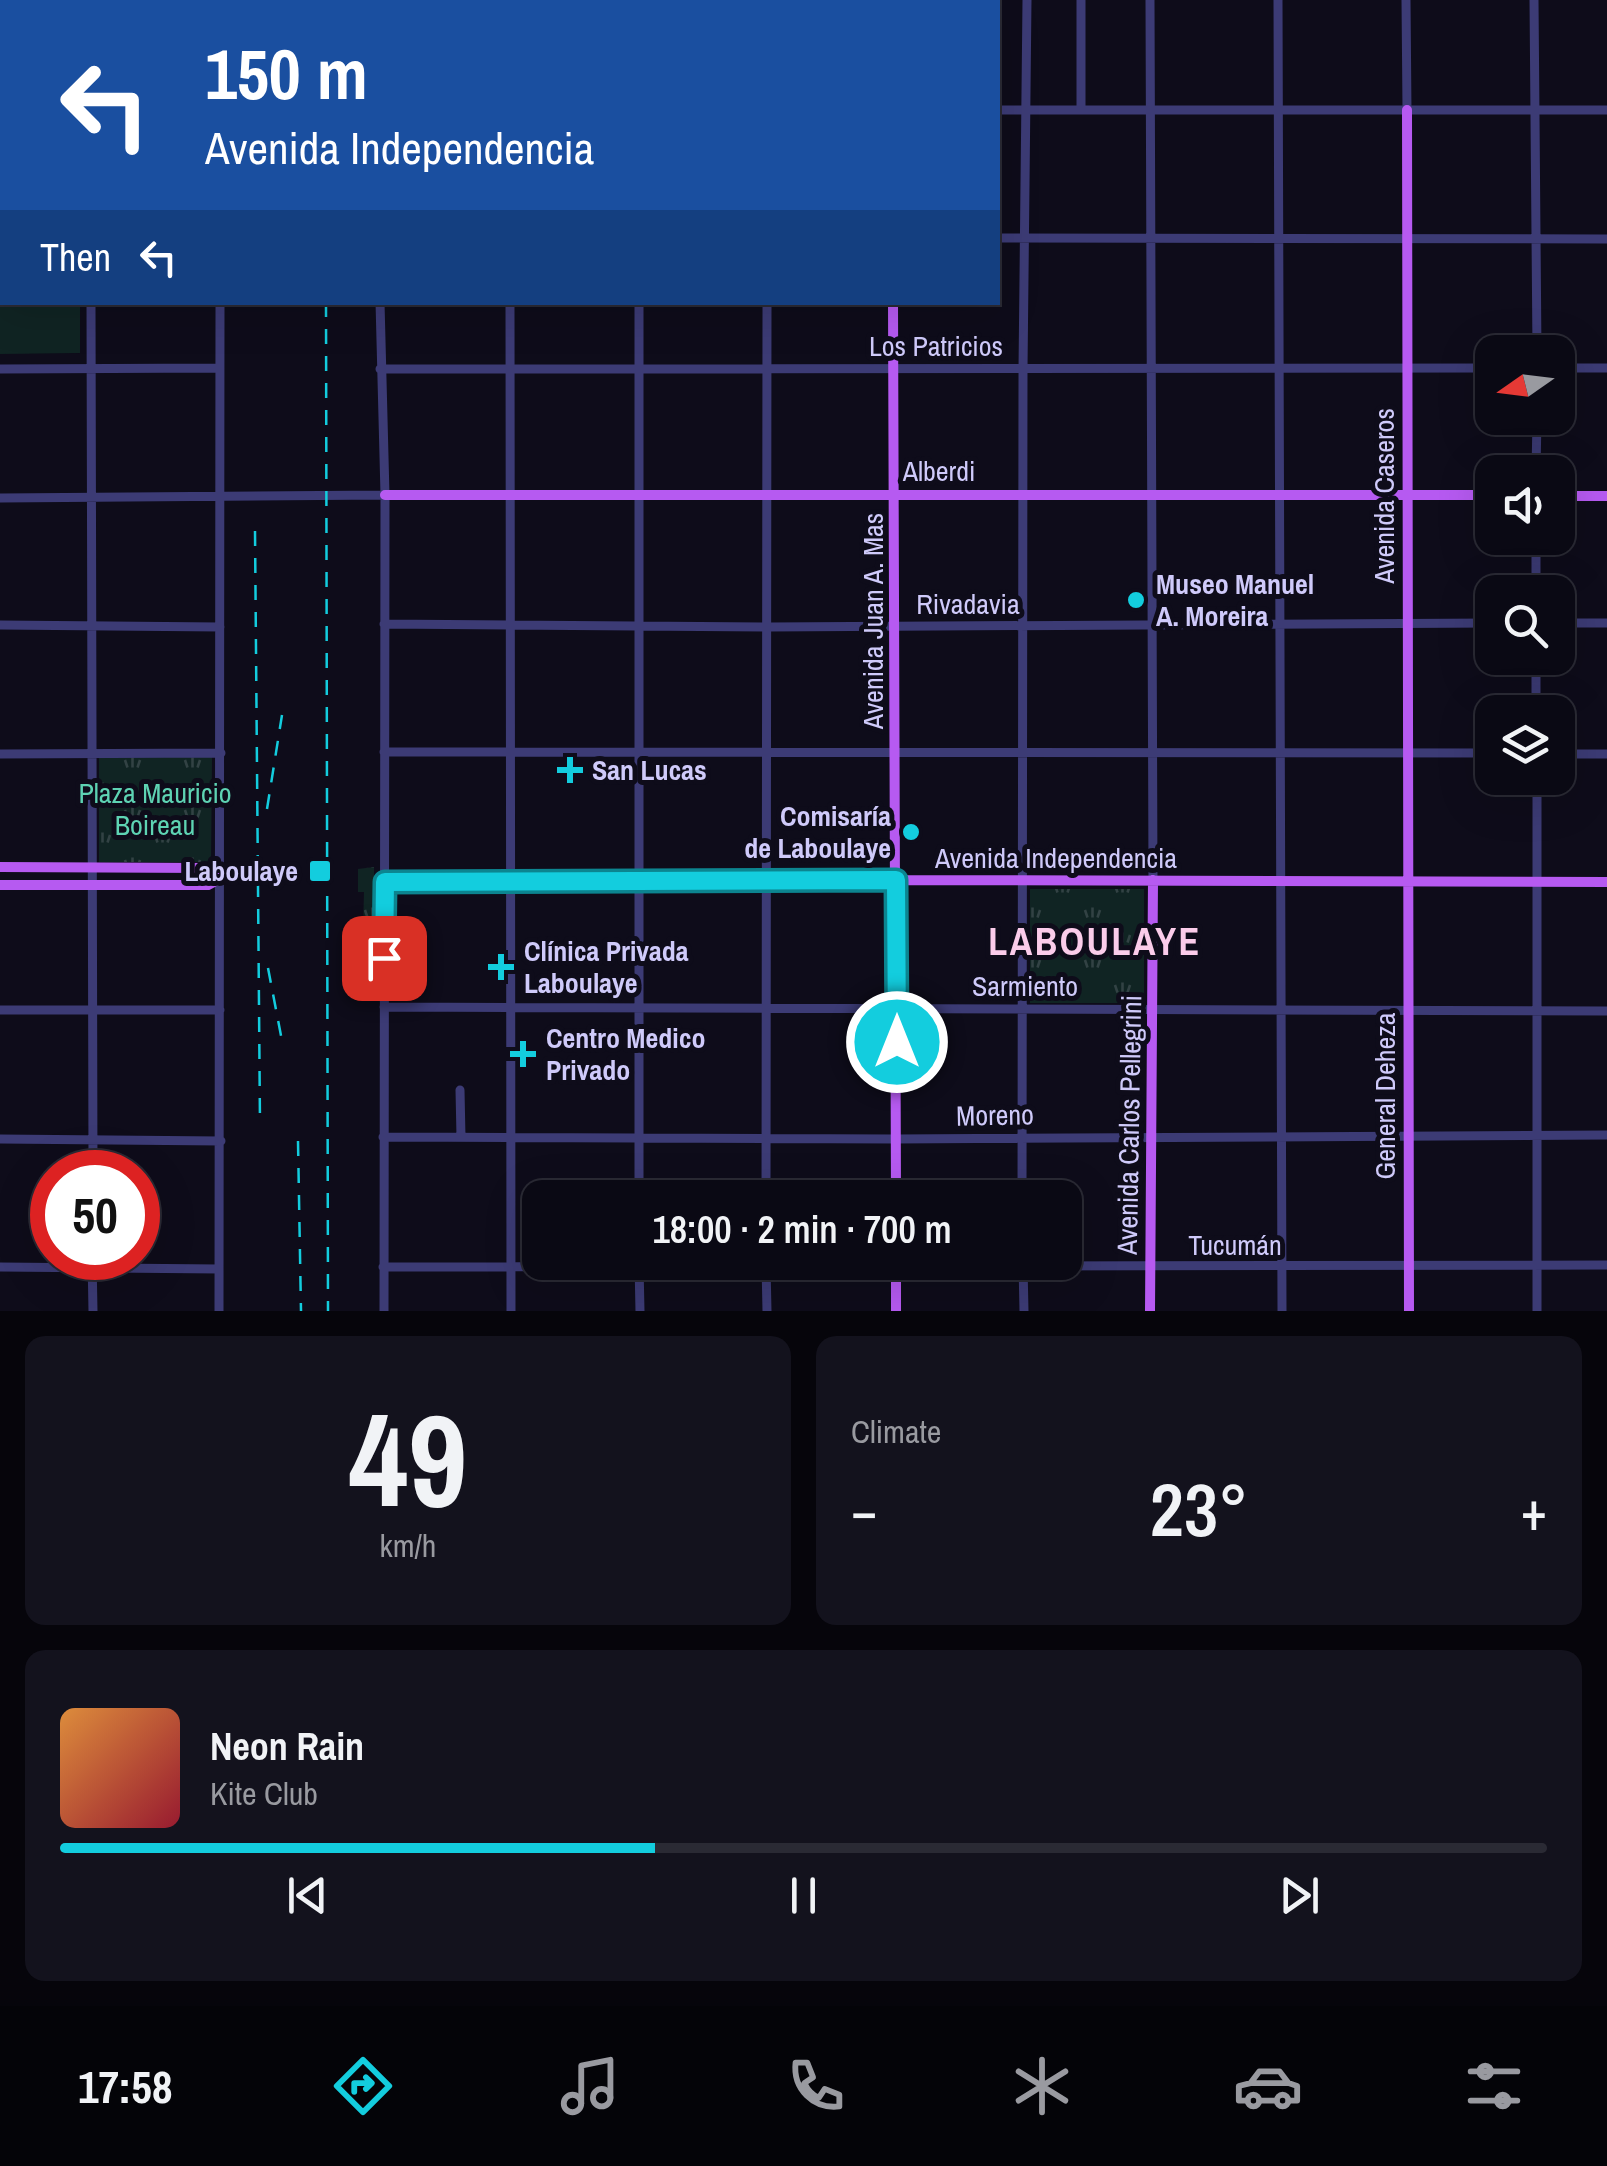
<!DOCTYPE html>
<meta charset="utf-8">
<style>
:root{--surface:#0a0914;--page:#13121d;--text:#f1f3f6;--muted:#999aa0;--line:#2a2a34;--accent:#13cdde}
body{margin:0;font-family:"Archivo Narrow",sans-serif;background:var(--page);color:var(--text);height:100vh;display:flex;flex-direction:column;font-size:38px;white-space:nowrap}
*{box-sizing:border-box;margin:0}
p{font-size:32px;color:var(--muted)}
.icon{flex:none;width:55px;height:55px;fill:none;stroke:currentColor;stroke-width:2;stroke-linecap:round;stroke-linejoin:round}
.map{position:relative;height:1311px;overflow:hidden}
.side{display:flex;flex-direction:column;gap:25px;padding:25px;background:#06050b;flex:1}
.side>*{flex:none}
.top-card{position:absolute;left:0px;top:0px;width:1000px;height:305px;box-shadow:0 10px 40px #0002,0 0 0 2px var(--line);background:#1a4fa0;color:#fff;overflow:hidden}
.needle{width:65px;rotate:256deg}
.buttons{position:absolute;left:1475px;top:335px;display:grid;gap:20px}
.buttons a{display:grid;place-items:center;width:100px;height:100px;border-radius:20px;background:var(--surface);box-shadow:0 10px 40px #0002,0 0 0 2px var(--line);font-size:50px}
.speed{position:absolute;left:30px;top:1150px;display:flex;gap:20px;font-size:50px;font-weight:700;text-align:center}
.speed>*{display:grid;place-content:center;width:130px;height:130px;border-radius:50%;background:var(--surface);box-shadow:0 10px 40px #0002,0 0 0 2px var(--line);line-height:1}
.speed .limit{border:15px solid #d22;background:#fff;color:#111}
.pin{position:absolute;display:grid;place-items:center;width:85px;height:85px;color:#fff;margin:-42px;border-radius:20px;box-shadow:0 5px 15px #0006}
.me{position:absolute;width:110px;margin:-55px;rotate:0deg;stroke-linejoin:round;filter:drop-shadow(0 0 8px #0008)}
.turn{display:flex;align-items:center;gap:35px;height:210px;padding:0 40px;font-size:45px}
.turn .icon{width:130px;height:130px;stroke-width:2.5}
.turn b{display:block;font-size:70px;line-height:85px}
.then{display:flex;align-items:center;height:95px;padding:0 40px;background:#0003;gap:20px;font-size:38px}
.big{font-size:75px;font-weight:600;line-height:1.1}
.side .widget{flex:1;display:flex;flex-direction:column;justify-content:center;gap:15px;min-width:0;padding:0 35px;border-radius:20px;background:var(--page)}
.side .dial{align-items:center;gap:0}
.dial b{font-size:130px;line-height:1}
.song{display:flex;align-items:center;gap:30px}
.cover{width:120px;height:120px;border-radius:15px;background:linear-gradient(135deg,hsl(30 70% 55%),hsl(350 70% 35%))}
.played{height:10px;border-radius:5px;background:linear-gradient(90deg,var(--accent) 40%,var(--line) 40%)}
.keys{display:flex;justify-content:space-around;direction:ltr}
.heat{display:flex;justify-content:space-between;align-items:center;font-size:55px;direction:ltr}
.side .tiles{flex:1;display:grid;gap:25px;grid-template-columns:1fr 1fr}
.widget:last-child{grid-column:span 2}
.trip{position:absolute;left:522px;top:1180px;width:560px;height:100px;border-radius:20px;background:var(--surface);box-shadow:0 10px 40px #0002,0 0 0 2px var(--line);font-weight:600;line-height:100px;text-align:center}
.tabs{display:flex;height:160px;justify-content:space-around;align-items:center;background:#040408;color:var(--muted)}
.tabs .icon{width:70px;height:70px}
.tabs .active{color:var(--accent)}
.tabs b{font-size:45px;color:var(--text)}
.map>svg:first-child{display:block}
.grass{fill:url(#grass-tufts)}
.pitch{fill:#102423}
.lines{fill:none;stroke-linecap:round;stroke-linejoin:round}
.minor{stroke:#3c3b75;stroke-width:9}
.major{stroke:#b65af1;stroke-width:10}
.rail{stroke:#13cdde;stroke-width:2.5;stroke-dasharray:15 12;stroke-linecap:butt}
.route-casing{stroke:#0c8590;stroke-width:25}
.route{stroke:#13cdde;stroke-width:18}
.poi-dot{fill:#13cdde;stroke:#0e0c1a;stroke-width:4}
.labels{text-anchor:middle;stroke-width:10;stroke-linejoin:round;paint-order:stroke}
.street-label{font-size:28px;fill:#cfcafa;stroke:#0e0c1a}
.poi-label{font-size:28px;font-weight:bold;fill:#cfcafa;stroke:#0e0c1a;text-anchor:start}
.park-label{font-size:28px;fill:#5ed3b3;stroke:#0e0c1a}
.district-label{font-size:38px;font-weight:bold;letter-spacing:2.5px;fill:#fbccea;stroke:#0e0c1a}
</style>
<div class="map">
<svg width="1607" height="1311" viewBox="0 0 1607 1311">
<defs>
<pattern id="grass-tufts" width="24" height="20" patternUnits="userSpaceOnUse" patternTransform="scale(2.5)"><rect width="24" height="20" fill="#102423"/><path d="M3 7l-1-3M5 7V3M7 7l1-3M15 17l-1-3M17 17v-4M19 17l1-3" fill="none" stroke="#324244"/></pattern>
</defs>
<rect width="100%" height="100%" fill="#0e0c1a"/>
<path class="grass" d="M0 0H315V2H2L0 103Z
M99 756H212L211 862H99Z
M374 867V931H363L364 892H358V869Z
M1030 889H1144V1003H1030Z"/>
<path class="pitch" d="M0 125 2 302 80 303V353L0 354Z"/>
<g class="lines">
<path class="minor" d="M218 0V2
M382 0V2
M510 0V2
M1150 0 1153 880
M1278 0 1282 1311
M1406 0 1407 110
M1534 0 1537 352
M639 2V0
M0 48H2
M998 110H1607
M1081 110V0
M0 112H2
M998 238 1607 239
M91 302 93 1172
M380 302 385 495 384 1311
M510 302 511 1311
M1558 368H1607
M0 369 220 368
M380 369 1492 368
M1536 472 1537 418
M0 498 385 495
M1536 592V538
M1558 623H1607
M384 624 769 627 1492 623
M0 625 220 627
M1536 658V712
M384 752 1492 753
M0 754 221 753
M1558 754H1607
M1537 778V1311
M384 1007 1607 1011
M0 1010H220
M460 1090 461 1137
M383 1137 896 1139 1607 1135
M0 1139 221 1141
M639 1198V302
M766 1198 767 302
M1022 1198 1023 369 1027 0
M92 1258 93 1311
M639 1264 640 1311
M766 1265 767 1311
M1023 1265 1024 1311
M0 1267 219 1269
M383 1267 1607 1265
M219 1311 220 302"/>
<path class="major" d="M889 0V2
M1407 110 1409 1311
M893 302 896 1198
M385 495H1492
M1558 496H1607
M0 867 207 868 221 878 208 885H0
M385 882 896 880 1607 882
M896 1262V1311
M1150 1311 1153 880"/>
<path class="rail" d="M325 0V2
M326 302 328 1311
M255 531 260 1124
M267 809 282 715
M268 968 283 1046
M298 1141 301 1311"/>
</g>
<g class="lines">
<g class="route-casing">
<path id="route" d="M384 958 385 882 896 880 897 1042"/>
</g>
<use href="#route" class="route"/>
</g>
<g class="poi-dot">
<circle cx="1136" cy="600" r="10"/>
<path d="M565 755h10v10h10v10h-10v10h-10v-10h-10v-10h10z"/>
<circle cx="911" cy="832" r="10"/>
<rect x="308" y="859" width="24" height="24" rx="5"/>
<path d="M496 952h10v10h10v10h-10v10h-10v-10h-10v-10h10z"/>
<path d="M518 1039h10v10h10v10h-10v10h-10v-10h-10v-10h10z"/>
</g>
<g class="labels">
<g class="street-label">
<text x="936" y="356">Los Patricios</text>
<text x="939" y="481">Alberdi</text>
<text transform="translate(1384 496) rotate(-90)" y="10">Avenida Caseros</text>
<text x="968" y="614">Rivadavia</text>
<text transform="translate(873 621) rotate(-90)" y="10">Avenida Juan A. Mas</text>
<text x="1056" y="868">Avenida Independencia</text>
<text x="1025" y="996">Sarmiento</text>
<text transform="translate(1385 1096) rotate(-90)" y="10">General Deheza</text>
<text transform="translate(995 1115) rotate(-1)" y="10">Moreno</text>
<text transform="translate(1129 1125) rotate(-89)" y="10">Avenida Carlos Pellegrini</text>
<text x="1235" y="1255">Tucumán</text>
</g>
<g class="poi-label">
<text x="1156" y="594">Museo Manuel<tspan x="1156" dy="32">A. Moreira</tspan></text>
<text x="592" y="780">San Lucas</text>
<text x="891" y="826" text-anchor="end">Comisaría<tspan x="891" dy="32">de Laboulaye</tspan></text>
<text x="298" y="881" text-anchor="end">Laboulaye</text>
<text x="524" y="961">Clínica Privada<tspan x="524" dy="32">Laboulaye</tspan></text>
<text x="546" y="1048">Centro Medico<tspan x="546" dy="32">Privado</tspan></text>
</g>
<g class="park-label">
<text x="155" y="803">Plaza Mauricio<tspan x="155" dy="32">Boireau</tspan></text>
</g>
<g class="district-label">
<text x="1095" y="955">LABOULAYE</text>
</g>
</g>
</svg>
<div class="buttons">
<a><svg class="needle" viewBox="-14 -14 28 28"><path d="M0-13l5 13h-10z" fill="#e53935"/><path d="M0 13l5-13h-10z" fill="#999aa0"/></svg></a>
<a><svg class="icon" aria-label="sound" viewBox="0 0 24 24"><path d="M4 9h4l5-4v14l-5-4H4zM17 9q2 3 0 6"/></svg></a>
<a><svg class="icon" aria-label="search" viewBox="0 0 24 24"><circle cx="10" cy="10" r="6"/><path d="M15 15l6 6"/></svg></a>
<a><svg class="icon" aria-label="layers" viewBox="0 0 24 24"><path d="M12 4l9 5-9 5-9-5zM3 14l9 5 9-5"/></svg></a>
</div>
<div class="speed"><div class="limit">50</div></div>
<div class="pin" style="left:384px;top:958px;background:#d93025"><svg class="icon" aria-label="arrive" viewBox="0 0 24 24"><path d="M6 21V4h12l-3 4 3 4H6"/></svg></div>
<svg class="me" style="left:897px;top:1042px" viewBox="-20 -20 40 40"><circle r="17" fill="#13cdde" stroke="#fff" stroke-width="3"/><path d="M0-11L8 9 0 5-8 9z" fill="#fff"/></svg>
<div class="trip">18:00 · 2 min · 700 m</div>
<div class="top-card">
<div class="turn"><svg class="icon" aria-label="left" viewBox="0 0 24 24"><path d="M17 20v-9H6M10 6l-5 5 5 5"/></svg><div><b>150 m</b>Avenida Independencia</div></div>
<div class="then">Then<svg class="icon" aria-label="left" viewBox="0 0 24 24"><path d="M17 20v-9H6M10 6l-5 5 5 5"/></svg></div>
</div>
</div>
<section class="side">
<div class="tiles">
<div class="widget dial"><b>49</b><p>km/h</p></div>
<div class="widget"><p>Climate</p>
<div class="heat"><a>−</a><b class="big">23°</b><a>+</a></div>
</div>
<div class="widget">
<div class="song"><i class="cover"></i><div><b>Neon Rain</b><p>Kite Club</p></div></div>
<div class="played"></div>
<div class="keys"><svg class="icon" aria-label="previous" viewBox="0 0 24 24"><path d="M18 5L8 12l10 7zM5 5v14"/></svg><svg class="icon" aria-label="pause" viewBox="0 0 24 24"><path d="M8 5v14M16 5v14"/></svg><svg class="icon" aria-label="next" viewBox="0 0 24 24"><path d="M6 5l10 7-10 7zM19 5v14"/></svg></div>
</div>
</div>
</section>
<nav class="tabs">
<b>17:58</b>
<svg class="icon active" aria-label="directions" viewBox="0 0 24 24"><path d="M12 3l9 9-9 9-9-9zM9 14v-3h6M13 9l2 2-2 2"/></svg>
<svg class="icon" aria-label="music" viewBox="0 0 24 24"><path d="M9 18V5l10-2v13"/><circle cx="6" cy="18" r="3"/><circle cx="16" cy="16" r="3"/></svg>
<svg class="icon" aria-label="phone" viewBox="0 0 24 24"><path d="M5 4h4l2 5-3 2q2 4 5 5l2-3 5 2v4C11 20 4 13 5 4z"/></svg>
<svg class="icon" aria-label="climate" viewBox="0 0 24 24"><path d="M12 3v18M4 7l16 10M4 17L20 7"/></svg>
<svg class="icon" aria-label="car" viewBox="0 0 24 24"><path d="M5 17H2v-5l4-1 3-4h7l3 4 3 1v5h-3M9 17h6M6 11h13"/><circle cx="7" cy="17" r="2"/><circle cx="17" cy="17" r="2"/></svg>
<svg class="icon" aria-label="filters" viewBox="0 0 24 24"><path d="M4 7h16M4 17h16"/><circle cx="9" cy="7" r="2"/><circle cx="15" cy="17" r="2"/></svg>
</nav>
